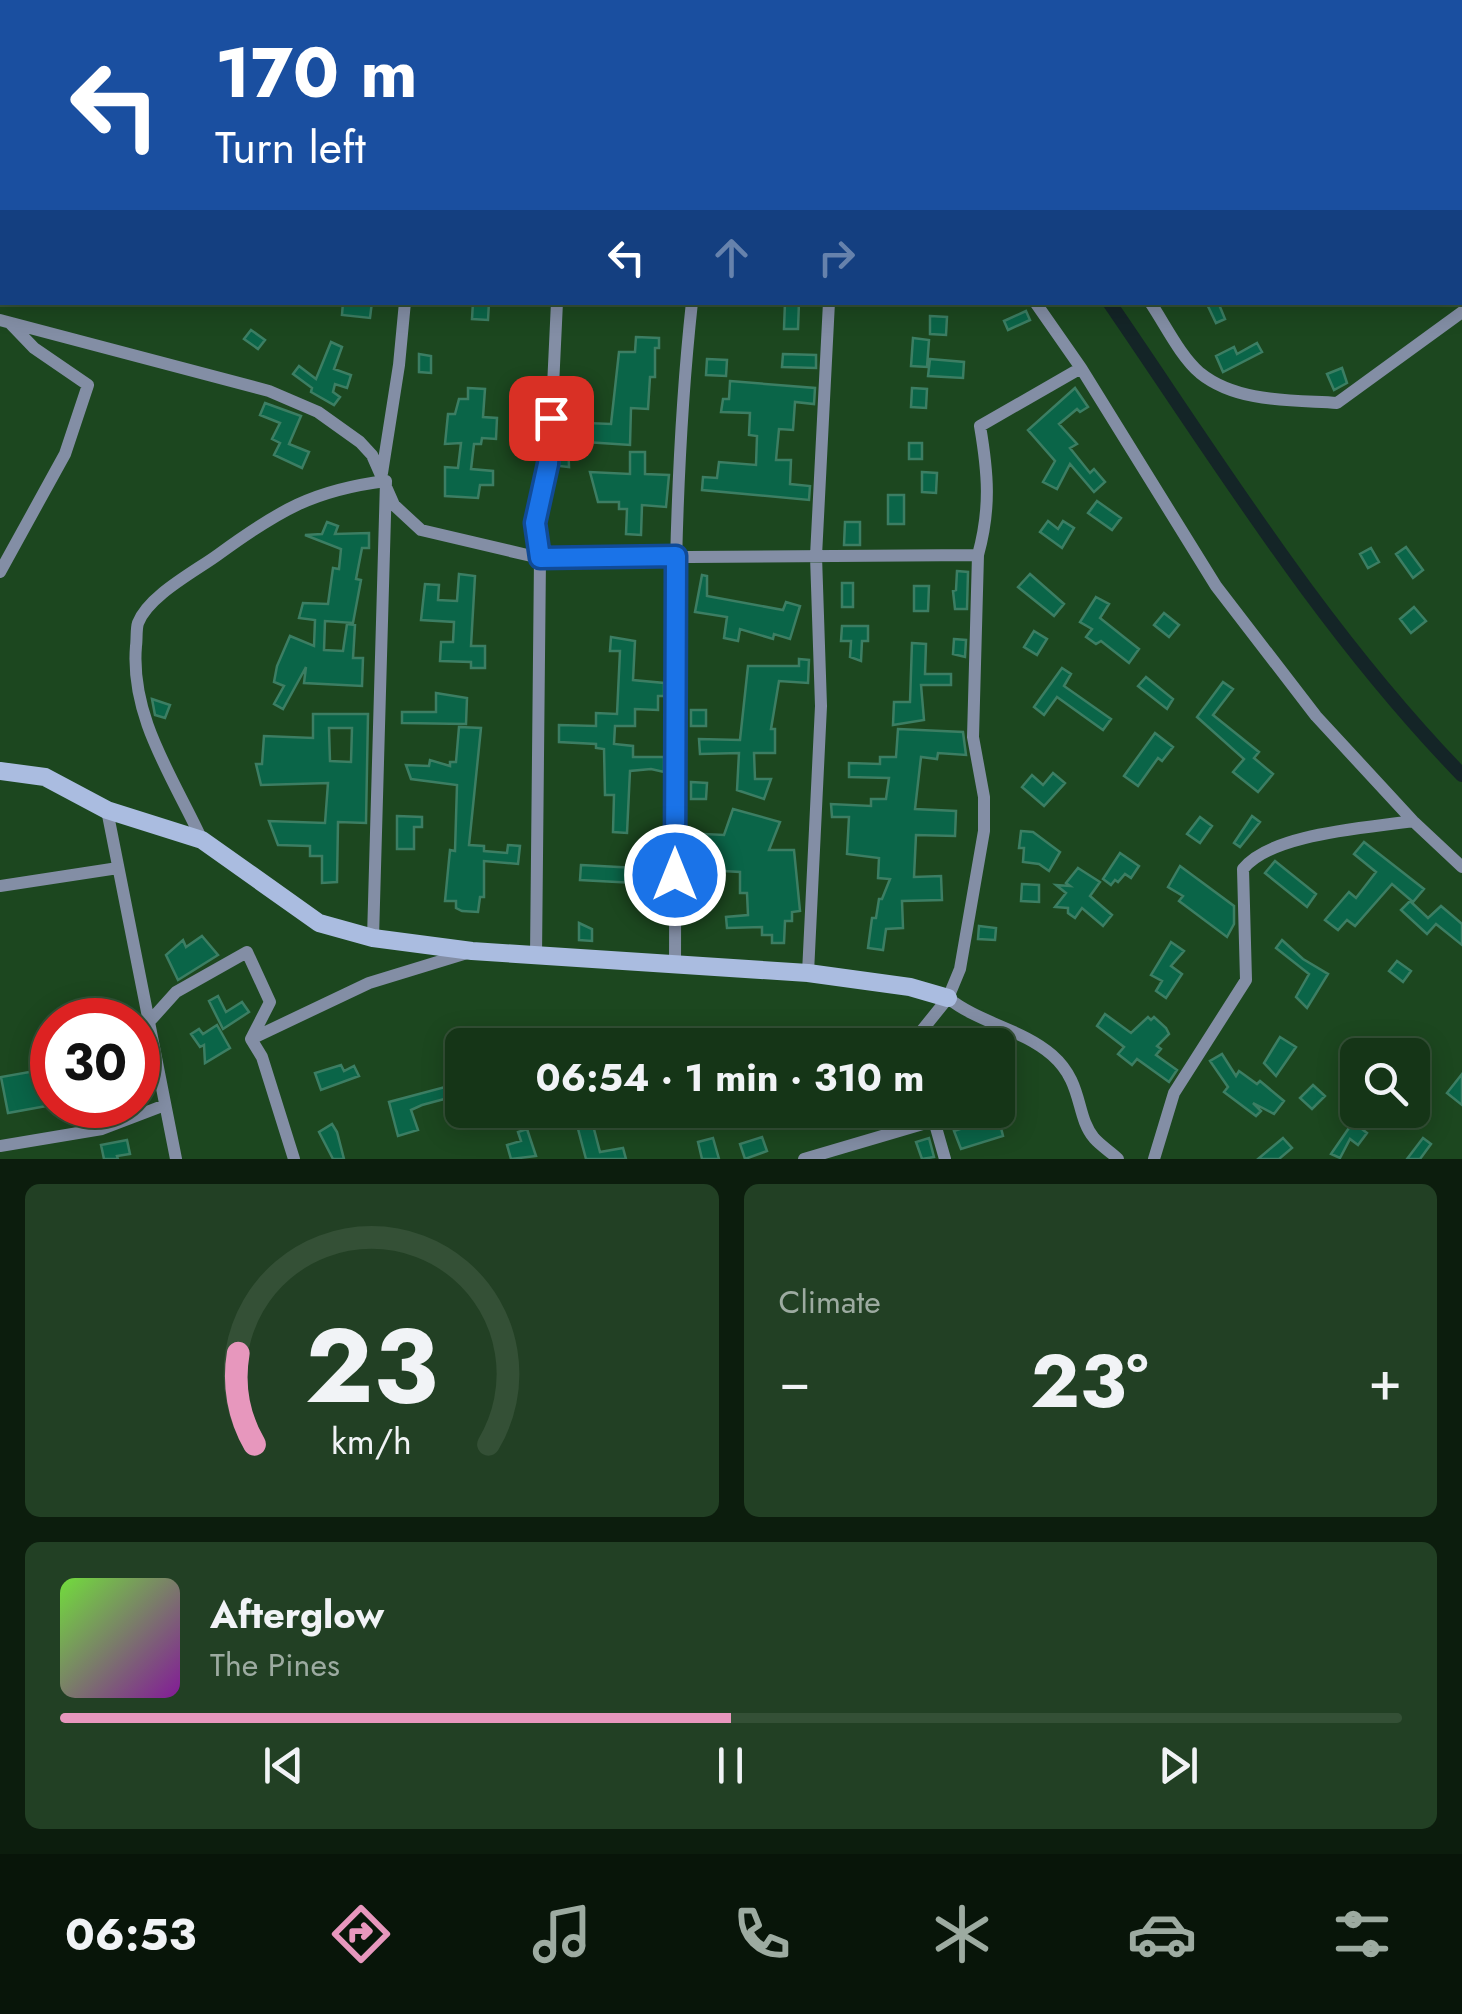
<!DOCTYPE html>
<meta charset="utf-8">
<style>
:root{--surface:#153517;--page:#224024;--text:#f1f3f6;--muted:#9daba1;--line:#345036;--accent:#e797bd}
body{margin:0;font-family:Jost,sans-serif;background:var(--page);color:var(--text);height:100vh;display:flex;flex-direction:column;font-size:38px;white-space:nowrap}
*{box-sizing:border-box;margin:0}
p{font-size:32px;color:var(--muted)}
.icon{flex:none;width:55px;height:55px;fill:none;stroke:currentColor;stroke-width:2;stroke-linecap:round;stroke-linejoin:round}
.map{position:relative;height:1159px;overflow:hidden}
.panel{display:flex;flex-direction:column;gap:25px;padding:25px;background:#0c1d0d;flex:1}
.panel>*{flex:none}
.guide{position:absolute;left:0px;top:0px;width:1462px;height:305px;box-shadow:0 5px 25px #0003,0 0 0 2px var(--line);background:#1a4fa0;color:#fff;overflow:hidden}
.buttons{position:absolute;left:1340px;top:1038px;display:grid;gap:20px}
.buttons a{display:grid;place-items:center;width:90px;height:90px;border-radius:15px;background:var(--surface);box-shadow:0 5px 25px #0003,0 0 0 2px var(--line);font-size:50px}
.speed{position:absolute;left:30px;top:998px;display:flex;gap:20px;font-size:50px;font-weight:700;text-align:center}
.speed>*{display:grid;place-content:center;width:130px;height:130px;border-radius:50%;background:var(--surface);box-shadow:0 5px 25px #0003,0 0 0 2px var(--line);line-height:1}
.speed .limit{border:15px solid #d22;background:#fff;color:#111}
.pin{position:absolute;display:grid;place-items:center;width:85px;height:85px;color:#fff;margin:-42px;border-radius:20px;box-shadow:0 5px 15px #0006}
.me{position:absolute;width:110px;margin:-55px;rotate:0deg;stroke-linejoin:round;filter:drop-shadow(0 0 8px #0008)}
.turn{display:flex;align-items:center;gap:35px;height:210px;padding:0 50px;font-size:45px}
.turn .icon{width:130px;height:130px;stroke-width:2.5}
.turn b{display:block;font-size:70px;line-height:85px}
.lanes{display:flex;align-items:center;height:95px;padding:0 50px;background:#0003;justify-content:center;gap:50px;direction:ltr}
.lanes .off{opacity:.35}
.big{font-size:75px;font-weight:700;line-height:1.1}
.panel .tile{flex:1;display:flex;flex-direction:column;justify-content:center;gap:15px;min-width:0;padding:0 35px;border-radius:15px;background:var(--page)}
.panel .dial{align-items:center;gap:0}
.dial svg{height:260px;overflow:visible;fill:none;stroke:var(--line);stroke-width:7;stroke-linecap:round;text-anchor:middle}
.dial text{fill:var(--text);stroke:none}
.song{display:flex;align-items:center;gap:30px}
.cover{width:120px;height:120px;border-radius:15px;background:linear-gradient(135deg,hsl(100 70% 55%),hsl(290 70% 35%))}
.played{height:10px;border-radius:5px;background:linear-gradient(90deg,var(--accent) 50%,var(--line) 50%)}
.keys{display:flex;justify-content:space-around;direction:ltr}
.heat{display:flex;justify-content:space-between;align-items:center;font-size:55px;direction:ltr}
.panel .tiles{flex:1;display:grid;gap:25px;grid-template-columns:1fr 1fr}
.tile:last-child{grid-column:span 2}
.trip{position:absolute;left:445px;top:1028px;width:570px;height:100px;border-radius:15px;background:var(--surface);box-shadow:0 5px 25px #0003,0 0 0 2px var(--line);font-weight:700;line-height:100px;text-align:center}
.dock{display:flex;height:160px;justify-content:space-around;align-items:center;background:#081509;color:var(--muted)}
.dock .icon{width:70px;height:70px}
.dock .on{color:var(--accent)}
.dock b{font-size:45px;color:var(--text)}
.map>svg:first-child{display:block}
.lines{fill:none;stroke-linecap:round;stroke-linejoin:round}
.canal{stroke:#142527;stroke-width:14}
.building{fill:#0a6548;stroke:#3c7e63;stroke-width:2.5;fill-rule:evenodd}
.street{stroke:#838ea5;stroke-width:12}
.secondary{stroke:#aabce0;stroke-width:18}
.route-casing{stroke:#114b97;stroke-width:25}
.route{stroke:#1a73e8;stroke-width:18}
</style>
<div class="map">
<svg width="1462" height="1159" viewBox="0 0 1462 1159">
<rect width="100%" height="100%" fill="#1c471f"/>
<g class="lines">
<path class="canal" d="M906 0 907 2
M1109 302C1220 464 1324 633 1462 775"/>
</g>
<path class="building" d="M343 302H372L370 318 342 315Z
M473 302H489L488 320 472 319Z
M785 302H799L798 329H784Z
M1206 302H1218L1225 319 1216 323Z
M1026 311 1030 320 1008 330 1004 321Z
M930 316 947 317 946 335 930 334Z
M251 330 265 340 258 349 244 339Z
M636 337 659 338V348H655V377H650L648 409 631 408 630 445 586 442 587 423 611 424 619 352H635Z
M913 338 929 340 927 367 911 366Z
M331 342 342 347 334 369 351 375 347 388 335 384 333 392 340 397 334 405 311 392 312 388 293 374 299 366 316 379Z
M1257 343 1262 352 1223 372 1216 356 1234 347 1237 354Z
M419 354 431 356V373L419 372Z
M783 354 816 355V368L782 367Z
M707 359 727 360 726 376 706 375Z
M930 359 964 362 963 378 928 376Z
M1342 368 1347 383 1334 390 1327 374Z
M730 381 815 388 814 404 795 402 793 430 779 429 776 460H791L790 484 810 486 809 500 702 490 703 477 717 478 719 462 756 465 757 436 749 435 750 413 721 412 723 399H729Z
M468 388 485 389 483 417 497 418 496 439 482 438 481 444H474L471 469 493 471V485H480L478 498 445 496V467L458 468 461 443 445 444 448 414H455L459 399H468Z
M912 388 927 389 926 408 911 407Z
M1075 388 1088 407 1080 412 1077 409 1059 424 1077 444 1070 448 1090 473 1094 469 1105 482 1094 492 1070 464 1057 489 1043 482 1055 461 1028 430Z
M514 389 531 390 530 409 513 408Z
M265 403 301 416 289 444 309 452 302 468 274 455 280 443 272 439 280 423 260 415Z
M561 437H568L569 467 559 466Z
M909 443H922V459H909Z
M630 452H645V474L669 475 666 507 642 505 641 535 626 534 627 509H619V502H598L590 472 630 474Z
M922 472 937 473 936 493 922 492Z
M888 495H904V524H888Z
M1097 501 1121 518 1112 530 1088 513Z
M1048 521 1058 529 1063 521 1074 528 1062 548 1040 532Z
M327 522 338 526 335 534 369 533V548H362L356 579 361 580 353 623 325 621 324 650 343 651 347 624 355 625 353 658H363L362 686 304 683 306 667 283 709 274 704 284 686 274 682 277 666 290 636 314 646 315 620 299 618 303 603 328 604 333 568 339 569 341 549 305 535 322 534Z
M845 522H860V545H844Z
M1406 547 1423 570 1413 578 1396 554Z
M1371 548 1379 562 1368 568 1360 554Z
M957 571 968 572 967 609H955L953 591 956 590Z
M459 574 475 576 471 646H485V668H471V662L440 661 441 642H453L454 622 421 620 425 584 439 585 438 600 457 601Z
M1030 574 1064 604 1054 616 1018 587Z
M702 575 707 576V596L783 610 786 602 800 606 790 639 774 634 773 639 740 629 738 641 724 638 727 617 695 612Z
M842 583H853V607H842Z
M914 586H929L928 611H914Z
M1096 597 1109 604 1100 618 1139 649 1129 663 1101 641 1096 644 1086 637 1092 629 1080 622Z
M1414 607 1426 621 1411 633 1400 619Z
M1164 613 1179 625 1169 637 1154 625Z
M842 626H868V641H862L861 661 850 657 851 641H841Z
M1034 631 1047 639 1037 655 1024 647Z
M611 637 635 641 633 680 664 683V696H658V710L635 709V726H615L614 744 633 746V757H664V772L651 769 630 771 627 833 613 832 614 795H605L604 749 596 748V744L559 742V725L596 726V713L617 714 620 651H610Z
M954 639 966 640 965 657 953 654Z
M912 643 926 644 925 674H951V685H921L924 720 893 725 894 702H910Z
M799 659 809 660 808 683 779 681 771 729H775V753H754L755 779H771L764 799 737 790 739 753 700 754 699 739 740 740 748 666H799Z
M1062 668 1071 674 1064 686 1111 719 1103 730 1057 697 1044 715 1034 707Z
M1146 677 1173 699 1167 709 1138 686Z
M1223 682 1233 689 1213 715 1259 752 1254 758 1273 774 1258 792 1233 772 1244 759 1197 717Z
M436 693 467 698 466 724 402 723V712H436Z
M152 699 170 705 165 718 155 715Z
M691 710H706V726H691Z
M313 714H368L366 823 338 822 337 882 322 883V856H310V846L278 845 269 821 325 823 328 783 261 785 256 764H262L264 736 313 738ZM329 728H352L351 762 330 761Z
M459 727 481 728 469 845 484 846V851L507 853 508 845 520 846 518 864 484 861V897H480L478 912 462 911 456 908V901H445L450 850 455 851 457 785 411 779 406 765 429 766 430 760 450 766V762H456Z
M898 729 963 732 966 755 938 753 937 759 921 757 915 809 956 811 955 836 916 835 914 877 941 876 942 900 902 901 903 928 886 929 883 950 868 948 872 918H876L879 899H882L890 879 878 878 879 858 847 854 849 817H832L831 804 871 806V799H886L889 778 849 777V763L880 764V757H896Z
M1155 733 1173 747 1162 761 1158 758 1138 786 1124 776Z
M1053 773 1065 783 1044 806 1022 787 1032 775 1043 785Z
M691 782 707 783 706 799H691Z
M733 809 780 822 769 850H794L800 911 792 912V921H785L784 943H772V935H762V927L727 928 726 917 748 915 747 893H740V872L687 869 688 843H693L694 837 705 839V834L724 835Z
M397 816 422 817V827H414V849H397Z
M1252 816 1260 822 1240 847 1234 843Z
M1200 817 1212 826 1200 843 1187 834Z
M1021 831 1033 832 1060 852 1049 871 1039 864 1023 862 1024 848H1019Z
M1364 842 1424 889 1413 902 1392 884 1355 926 1347 920 1338 930 1325 920 1349 892 1356 898 1376 872 1354 854Z
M1120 853 1139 866 1131 878 1125 874 1118 882 1115 880 1111 885 1103 879Z
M1275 861 1316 894 1307 907 1265 873Z
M581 865 655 869 654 884 580 880Z
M1180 866 1234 906V924L1227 937 1179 901 1183 896 1168 887Z
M1078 868 1100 882 1090 896 1112 915 1103 926 1082 908 1075 918 1068 913V908L1055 907 1066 893 1056 885 1070 886 1066 883Z
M1022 884 1039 885V902L1021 901Z
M1410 901 1428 918 1441 906 1454 917 1462 924V945L1436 924 1427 934 1401 910Z
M579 923 592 929V941L579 940Z
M979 926 996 928 995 940 978 939Z
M202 936 218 955 178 980 166 955 183 940 186 947Z
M1282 940 1303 959 1328 974 1307 1008 1296 997 1309 974 1276 948Z
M1171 942 1184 951 1171 966 1182 974 1166 998 1156 991 1162 981 1151 975Z
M1397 961 1411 971 1403 982 1389 971Z
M218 996 226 1012 242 1002 249 1012 223 1029 209 1001Z
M1105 1014 1131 1033 1148 1017 1151 1020 1154 1017 1166 1028 1169 1034 1157 1046 1161 1049 1156 1055 1177 1070 1169 1082 1137 1059 1132 1065 1118 1054 1124 1047 1097 1026Z
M217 1025 230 1048 205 1063 204 1045 200 1047 191 1034 199 1029 203 1034Z
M1280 1037 1296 1047 1276 1076 1264 1063Z
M1222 1054 1236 1076 1239 1071 1257 1084 1260 1081 1284 1101 1274 1114 1253 1103 1261 1111 1256 1116 1224 1092 1228 1087 1210 1061Z
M341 1065 344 1071 354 1066 359 1076 321 1090 315 1073Z
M52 1068V1083L49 1084 52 1105 8 1113 1 1077Z
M1462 1074V1105L1447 1093Z
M460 1083 462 1110 453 1113 448 1098 422 1105 411 1110 418 1130 398 1136 389 1102Z
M1313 1085 1325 1096 1312 1109 1300 1098Z
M573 1110H589L600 1152 623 1148 626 1159H586Z
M696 1110H729L730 1113 699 1122Z
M998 1116 1003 1136 961 1149 954 1131Z
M1353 1122 1367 1133 1358 1145 1350 1139 1340 1158 1331 1154Z
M332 1124 337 1132 344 1159H333L319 1132Z
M527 1129 536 1156 511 1159 507 1145 521 1141 518 1132Z
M762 1137 767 1151 745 1159 740 1144Z
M713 1138 719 1159H702L698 1142Z
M929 1138 934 1157 922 1159 916 1142Z
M1283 1138 1292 1148 1279 1159H1258Z
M1423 1138 1431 1144 1420 1159H1407Z
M127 1140 130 1154 117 1156 118 1159H104L101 1145Z"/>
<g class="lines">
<path class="street" d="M829 0 830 2
M922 0 924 2
M420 2V0
M1035 302 1081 368 1216 586 1316 716 1413 821 1462 867
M1150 302C1165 324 1180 356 1200 373 1237 403 1293 400 1337 403L1462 312
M0 320 269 391 318 412 360 442 372 455 394 505 421 530 540 558 978 555
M382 473 399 365 405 302
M0 572 65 454 88 385 34 348 10 323
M107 810 149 1022
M202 840C173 777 130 717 136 646 137 639 136 629 138 623 149 595 196 571 219 554 278 511 313 490 386 481L373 938
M0 886 118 868
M536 956 540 558 535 523 550 450 557 302
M675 965C676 744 668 522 692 302
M808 973 821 706 816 556 829 302
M948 998C979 1023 1022 1029 1052 1055 1084 1083 1075 1115 1094 1138 1101 1146 1111 1152 1118 1159
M251 1039 369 983 467 953
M251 1039 262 1057 294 1159
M918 1045 919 1034 948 998 960 969 984 831V797L973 737 978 555C991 508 988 473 980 426L1081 368
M931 1110 945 1159
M0 1146 102 1129 165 1105
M176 1159 149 1022 176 992 247 952 270 1002 251 1039
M804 1159 933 1121
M1154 1159 1174 1093 1246 980 1243 869C1271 833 1369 828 1413 821"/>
<path class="secondary" d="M0 771 45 777 107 810 202 840 319 923 373 938 472 951 808 973 910 987 948 998"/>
</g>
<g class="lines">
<g class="route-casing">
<path id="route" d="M551 418 548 464 535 523 540 558 676 556 675 875"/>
</g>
<use href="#route" class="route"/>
</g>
</svg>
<div class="buttons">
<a><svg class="icon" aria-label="search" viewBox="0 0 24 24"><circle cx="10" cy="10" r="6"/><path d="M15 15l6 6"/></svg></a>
</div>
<div class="speed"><div class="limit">30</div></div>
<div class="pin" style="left:551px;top:418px;background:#d93025"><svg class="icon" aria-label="arrive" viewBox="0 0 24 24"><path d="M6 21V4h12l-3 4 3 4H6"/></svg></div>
<svg class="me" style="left:675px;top:875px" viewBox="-20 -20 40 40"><circle r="17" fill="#1a73e8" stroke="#fff" stroke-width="3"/><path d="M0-11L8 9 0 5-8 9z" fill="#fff"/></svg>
<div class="trip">06:54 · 1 min · 310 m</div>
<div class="guide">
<div class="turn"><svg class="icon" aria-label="left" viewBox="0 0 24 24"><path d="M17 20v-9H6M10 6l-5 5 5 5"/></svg><div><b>170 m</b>Turn left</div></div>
<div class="lanes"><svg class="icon" aria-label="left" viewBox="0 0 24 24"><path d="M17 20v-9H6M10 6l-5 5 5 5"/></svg><svg class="icon off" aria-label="ahead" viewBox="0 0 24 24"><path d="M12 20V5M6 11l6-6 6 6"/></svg><svg class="icon off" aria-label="right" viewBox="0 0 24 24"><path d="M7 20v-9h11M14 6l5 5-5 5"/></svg></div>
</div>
</div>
<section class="panel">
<div class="tiles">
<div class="tile dial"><svg viewBox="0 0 100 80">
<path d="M14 69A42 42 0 1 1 86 69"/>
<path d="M14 69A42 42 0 0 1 9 41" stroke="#e797bd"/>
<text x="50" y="56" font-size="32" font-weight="700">23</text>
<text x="50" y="72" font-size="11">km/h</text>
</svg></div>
<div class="tile"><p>Climate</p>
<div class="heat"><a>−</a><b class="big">23°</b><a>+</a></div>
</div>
<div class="tile">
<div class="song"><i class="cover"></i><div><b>Afterglow</b><p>The Pines</p></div></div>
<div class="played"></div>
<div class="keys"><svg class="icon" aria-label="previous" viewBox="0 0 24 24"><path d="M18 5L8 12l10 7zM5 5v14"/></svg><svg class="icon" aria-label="pause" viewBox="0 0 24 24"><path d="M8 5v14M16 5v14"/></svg><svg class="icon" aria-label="next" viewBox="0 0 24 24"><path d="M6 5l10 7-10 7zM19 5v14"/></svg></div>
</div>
</div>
</section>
<nav class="dock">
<b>06:53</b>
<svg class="icon on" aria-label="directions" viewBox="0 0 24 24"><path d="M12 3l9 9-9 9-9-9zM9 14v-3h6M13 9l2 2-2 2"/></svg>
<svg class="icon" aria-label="music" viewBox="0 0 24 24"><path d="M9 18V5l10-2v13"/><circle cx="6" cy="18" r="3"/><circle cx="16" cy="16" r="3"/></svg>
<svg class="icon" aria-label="phone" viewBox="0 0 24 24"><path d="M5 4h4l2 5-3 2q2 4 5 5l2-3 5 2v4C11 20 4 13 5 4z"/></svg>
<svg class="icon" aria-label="climate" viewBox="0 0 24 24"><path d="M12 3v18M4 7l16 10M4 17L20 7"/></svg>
<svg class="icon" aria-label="car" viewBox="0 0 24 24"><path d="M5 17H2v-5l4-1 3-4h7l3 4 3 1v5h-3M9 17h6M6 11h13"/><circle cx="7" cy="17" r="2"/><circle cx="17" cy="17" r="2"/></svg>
<svg class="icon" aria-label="filters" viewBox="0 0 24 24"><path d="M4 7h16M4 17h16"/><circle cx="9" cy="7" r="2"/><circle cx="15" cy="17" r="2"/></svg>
</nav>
